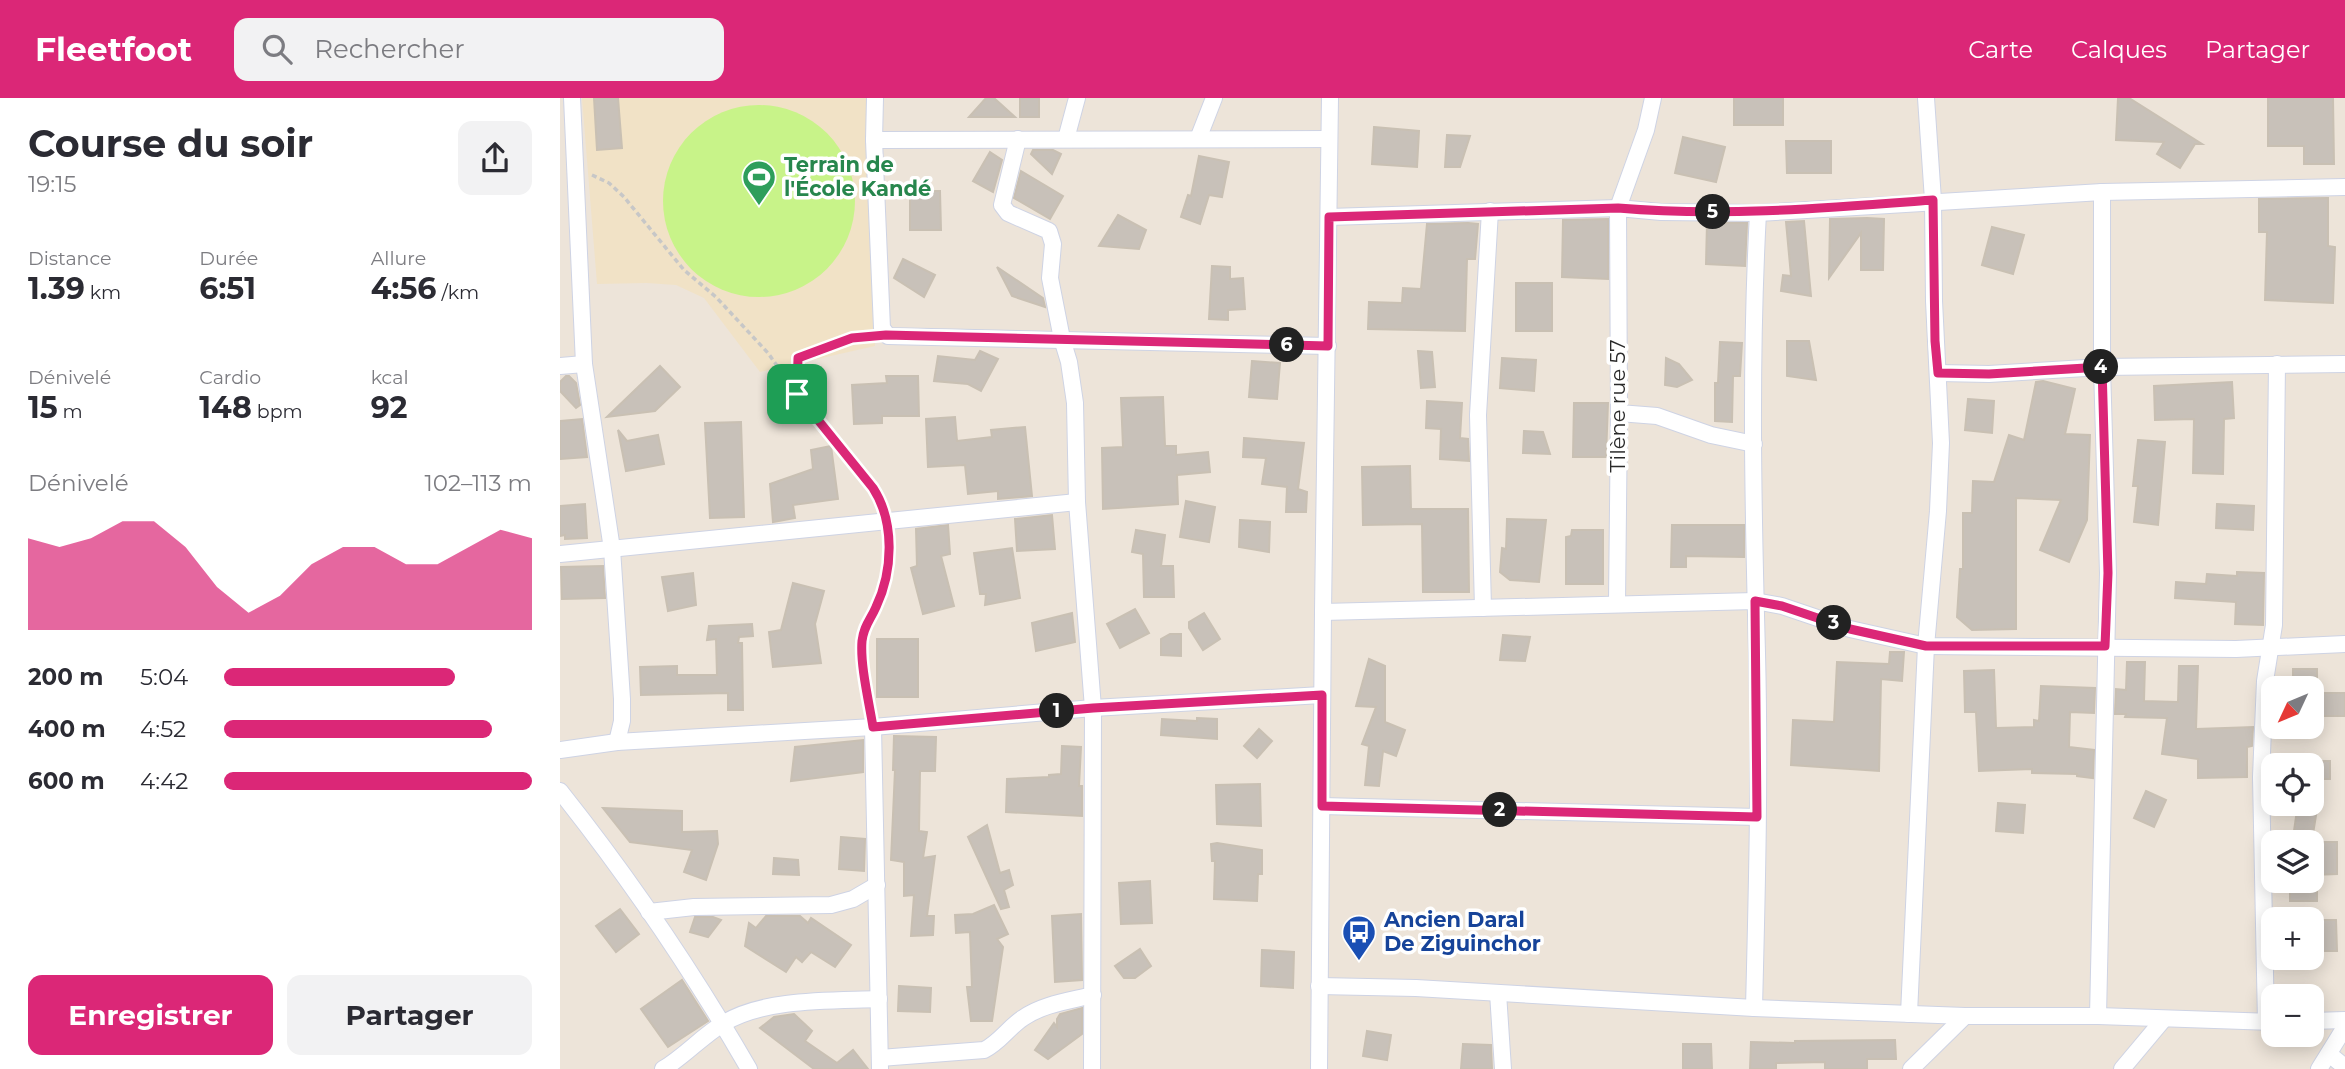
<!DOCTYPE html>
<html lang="fr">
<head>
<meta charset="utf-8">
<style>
	:root { --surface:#fff; --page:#f2f2f3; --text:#2b2b33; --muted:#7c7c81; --accent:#db2777 }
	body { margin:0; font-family:Montserrat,sans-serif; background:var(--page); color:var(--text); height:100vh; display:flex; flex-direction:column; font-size:26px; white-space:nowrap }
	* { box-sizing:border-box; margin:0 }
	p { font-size:23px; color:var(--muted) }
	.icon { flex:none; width:38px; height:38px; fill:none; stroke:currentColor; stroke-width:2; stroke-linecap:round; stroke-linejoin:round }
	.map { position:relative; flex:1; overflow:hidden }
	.drawer { display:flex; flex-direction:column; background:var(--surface); width:560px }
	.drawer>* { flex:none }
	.needle { width:46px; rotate:226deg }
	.buttons { position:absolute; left:1701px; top:578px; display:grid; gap:14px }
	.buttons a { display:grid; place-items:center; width:63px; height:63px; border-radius:14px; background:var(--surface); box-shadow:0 4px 18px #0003; font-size:35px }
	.pin { position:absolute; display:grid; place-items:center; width:60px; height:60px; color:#fff; margin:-30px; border-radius:14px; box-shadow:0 4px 10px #0006 }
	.km { position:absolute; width:35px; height:35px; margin:-18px; border-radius:50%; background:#222; color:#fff; font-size:19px; line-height:35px; text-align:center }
	.round { display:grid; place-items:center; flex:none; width:74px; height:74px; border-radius:14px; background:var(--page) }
	.overview { display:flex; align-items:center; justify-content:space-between; height:119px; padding:0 28px }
	h1 { font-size:38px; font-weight:700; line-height:52px }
	.stats { display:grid; grid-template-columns:repeat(3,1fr); gap:10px; height:119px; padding:7px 28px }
	.stats div { display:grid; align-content:center }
	.stats b { font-size:30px; font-weight:700 }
	.stats small { font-size:19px; font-weight:400 }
	.stats p { font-size:19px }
	.chart { height:196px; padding:14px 28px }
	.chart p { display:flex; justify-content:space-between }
	.chart svg { width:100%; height:126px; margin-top:7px; fill:var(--accent); opacity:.7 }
	.cta { display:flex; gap:14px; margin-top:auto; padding:14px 28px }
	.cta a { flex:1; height:80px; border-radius:14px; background:var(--accent); color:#fff; font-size:28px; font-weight:700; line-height:80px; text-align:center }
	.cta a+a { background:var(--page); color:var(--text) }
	ul { padding:0 28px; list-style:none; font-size:23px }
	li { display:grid; grid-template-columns:112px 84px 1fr; align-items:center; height:52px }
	li i { height:18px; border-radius:9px; background:var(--accent) }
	header { display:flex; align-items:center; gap:42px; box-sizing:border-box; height:98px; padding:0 35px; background:var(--accent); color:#fff }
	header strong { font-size:33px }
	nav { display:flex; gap:38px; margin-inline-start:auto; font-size:24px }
	.search { width:490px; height:63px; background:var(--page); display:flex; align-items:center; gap:18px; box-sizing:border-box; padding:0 24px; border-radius:14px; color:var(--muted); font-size:26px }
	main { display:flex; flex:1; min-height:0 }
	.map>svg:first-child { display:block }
	.education { fill:#f1e2c6 }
	.pitch { fill:#c8f389 }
	.building { fill:#c8c1b9; stroke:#c9c0b3; stroke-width:2 }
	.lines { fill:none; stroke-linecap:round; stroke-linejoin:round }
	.street-casing { stroke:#ced3e4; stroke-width:18 }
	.path { stroke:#c7c7c7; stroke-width:3.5; stroke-dasharray:5 3.5; stroke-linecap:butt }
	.street { stroke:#fff; stroke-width:16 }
	.route-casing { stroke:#fff; stroke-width:14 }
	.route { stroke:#db2777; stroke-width:9 }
	.labels { text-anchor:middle; stroke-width:7; stroke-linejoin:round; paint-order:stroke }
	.leisure-label { font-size:21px; font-weight:bold; fill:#27864d; stroke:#fff; text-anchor:start }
	.street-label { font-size:21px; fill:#292929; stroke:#fff }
	.transit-label { font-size:21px; font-weight:bold; fill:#164399; stroke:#fff; text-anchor:start }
</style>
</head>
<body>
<header>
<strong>Fleetfoot</strong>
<div class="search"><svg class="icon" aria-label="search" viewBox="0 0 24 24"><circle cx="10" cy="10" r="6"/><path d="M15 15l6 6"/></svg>Rechercher</div>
<nav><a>Carte</a><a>Calques</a><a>Partager</a></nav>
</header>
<main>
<section class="drawer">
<div class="overview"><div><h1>Course du soir</h1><p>19:15</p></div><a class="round"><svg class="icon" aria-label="share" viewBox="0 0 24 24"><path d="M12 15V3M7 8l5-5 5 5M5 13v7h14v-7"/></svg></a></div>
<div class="stats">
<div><p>Distance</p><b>1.39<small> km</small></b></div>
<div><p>Durée</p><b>6:51</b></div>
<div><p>Allure</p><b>4:56<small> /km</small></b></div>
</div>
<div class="stats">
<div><p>Dénivelé</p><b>15<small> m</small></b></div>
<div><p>Cardio</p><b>148<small> bpm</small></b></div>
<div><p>kcal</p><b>92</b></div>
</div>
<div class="chart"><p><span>Dénivelé</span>102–113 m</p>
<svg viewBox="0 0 160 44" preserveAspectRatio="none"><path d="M0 44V12L10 15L20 12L30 6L40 6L50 15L60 29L70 38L80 32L90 21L100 15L110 15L120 21L130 21L140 15L150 9L160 12V44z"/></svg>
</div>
<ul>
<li><b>200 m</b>5:04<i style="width:75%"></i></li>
<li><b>400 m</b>4:52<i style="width:87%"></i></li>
<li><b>600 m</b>4:42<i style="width:100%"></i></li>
</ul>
<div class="cta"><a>Enregistrer</a><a>Partager</a></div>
</section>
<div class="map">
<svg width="1785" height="971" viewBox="0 0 1785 971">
	<rect width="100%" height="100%" fill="#ede4d9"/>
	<polygon class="education" points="22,0 307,0 315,248 200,274 144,200 116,187 87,185 37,186"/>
	<circle class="pitch" cx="199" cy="103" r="96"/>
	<g class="building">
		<polygon points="34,0 58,0 62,50 37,52"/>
		<polygon points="426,0 434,0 455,19 409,19"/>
		<rect x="460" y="0" width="19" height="19"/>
		<rect x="1174" y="0" width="49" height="27"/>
		<polygon points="1558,0 1569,0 1642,46 1635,46 1620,70 1597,56 1604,44 1556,42"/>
		<polygon points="1708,0 1773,0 1774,66 1744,66 1744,48 1708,48"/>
		<polygon points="814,29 859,33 857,69 812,66"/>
		<polygon points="887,37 910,38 900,69 885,69"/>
		<polygon points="1123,39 1165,49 1156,84 1115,75"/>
		<polygon points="1226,43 1271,43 1271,75 1227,75"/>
		<polygon points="473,52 493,52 501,56 492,76 471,56"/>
		<polygon points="430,54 442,62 433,94 413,83"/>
		<polygon points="639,58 669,64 662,99 649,97 640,126 621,119 628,97 631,98"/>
		<polygon points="461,73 503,98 490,121 454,100"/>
		<polygon points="350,93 380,93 381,132 350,132"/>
		<polygon points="1768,100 1768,148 1775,149 1773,205 1705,202 1707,134 1699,134 1699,101"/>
		<polygon points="558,117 586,132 579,151 539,148"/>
		<polygon points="1307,120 1324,121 1323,172 1301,172 1301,135 1269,180 1270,121"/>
		<polygon points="1048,121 1048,181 1002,179 1003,122"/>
		<polygon points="1244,123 1251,198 1221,193 1223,177 1231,178 1226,124"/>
		<polygon points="908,125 918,126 915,161 907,161 905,233 808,231 809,204 842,205 843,190 861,191 867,126"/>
		<polygon points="1147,125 1187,125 1185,168 1146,166"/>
		<polygon points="1432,129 1464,137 1453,176 1422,167"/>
		<polygon points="343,161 375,177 364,199 334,180"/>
		<polygon points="652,168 670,169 670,181 683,180 685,211 668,212 668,222 649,221"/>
		<polygon points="437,169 483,200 485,209 452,198"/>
		<rect x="956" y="185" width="36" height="48"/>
		<polygon points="1227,243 1249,243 1256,282 1227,278"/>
		<polygon points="1160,244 1182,245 1180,278 1173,278 1172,324 1155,323 1155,285 1158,285"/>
		<polygon points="420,253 438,261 421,293 408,286 374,283 378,258 415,262"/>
		<polygon points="858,253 872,254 875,289 861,290"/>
		<polygon points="942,260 976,262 974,293 940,290"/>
		<polygon points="1106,260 1119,266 1132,282 1117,289 1105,287"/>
		<polygon points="692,263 720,265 717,301 689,299"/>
		<polygon points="100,268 120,289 95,313 47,319"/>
		<polygon points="6,278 9,278 16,285 20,307 16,310 0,293 0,284"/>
		<polygon points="326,278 358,278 359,318 322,318 322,325 294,326 292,287 327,285"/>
		<polygon points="1483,283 1515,291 1505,336 1530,337 1527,422 1509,464 1480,452 1501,402 1456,400 1456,531 1412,532 1397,519 1400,471 1403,471 1403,415 1412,415 1413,383 1434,384 1449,337 1464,342 1476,284"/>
		<polygon points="1672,284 1674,320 1664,321 1663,376 1633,375 1634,321 1595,322 1594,288"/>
		<polygon points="603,299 605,348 616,348 616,357 648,354 650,374 617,377 618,406 543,411 542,350 563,349 561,300"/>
		<polygon points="1408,301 1434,303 1432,335 1405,332"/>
		<polygon points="867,303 902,305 900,340 908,341 909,363 880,361 881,331 866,330"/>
		<polygon points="1014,305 1048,305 1046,359 1013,359"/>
		<polygon points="395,319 397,343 432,339 431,332 465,329 472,398 438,401 438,393 408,396 405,367 368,369 366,321"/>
		<polygon points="22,321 27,359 0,361 0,323"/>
		<polygon points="181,324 184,419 150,420 145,325"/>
		<polygon points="58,332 67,343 98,337 104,366 66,373"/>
		<polygon points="964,333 983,334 990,356 963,355"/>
		<polygon points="684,340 744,345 738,391 747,394 746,414 726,414 727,389 702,386 706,360 683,359"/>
		<polygon points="1578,342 1605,344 1598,427 1574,424 1578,388 1573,388"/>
		<polygon points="271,348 278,401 233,407 235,420 213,424 210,386 253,371 251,352"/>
		<polygon points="850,368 851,411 908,411 909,494 863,494 862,426 803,427 802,369"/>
		<polygon points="626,403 655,409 649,444 620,439"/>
		<polygon points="25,406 27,440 5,441 5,437 0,438 0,408"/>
		<polygon points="1657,406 1694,408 1693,432 1656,430"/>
		<polygon points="492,417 495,451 457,453 455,421"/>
		<polygon points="947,421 986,422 979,484 950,482 940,474 942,450 946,451"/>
		<polygon points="680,422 710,424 709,454 679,449"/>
		<polygon points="388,427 390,456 381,458 394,508 363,516 351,470 357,468 356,431"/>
		<polygon points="1112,427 1184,427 1184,459 1126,458 1126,469 1111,469"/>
		<polygon points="576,432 605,437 601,468 613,468 614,499 584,499 583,456 572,454"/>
		<polygon points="1012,432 1043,432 1043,486 1006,486 1006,439 1011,438"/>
		<polygon points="452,450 460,500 425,507 426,496 420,496 414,455"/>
		<polygon points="43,468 45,500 2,501 1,469"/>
		<polygon points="1677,474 1704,475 1703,527 1675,526 1676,504 1615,500 1616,484 1646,486 1647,476 1677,478"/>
		<polygon points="133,475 136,507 108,513 102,479"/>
		<polygon points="233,485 264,493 255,526 261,565 213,569 209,534 221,532"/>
		<polygon points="575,511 589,535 560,550 547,526"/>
		<polygon points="512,515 515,544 476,553 472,525"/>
		<polygon points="644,515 660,541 643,552 629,530 629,524"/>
		<polygon points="192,526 193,538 179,539 178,545 182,545 183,612 168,612 168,595 81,597 80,569 117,568 117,577 157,577 156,541 147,542 149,528"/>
		<polygon points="610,536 621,536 621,558 601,557 601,541"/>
		<polygon points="943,537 970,539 965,563 940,562"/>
		<rect x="317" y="541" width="41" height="58"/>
		<polygon points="1330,554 1344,554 1342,583 1321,581 1319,673 1231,667 1233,622 1274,624 1277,564 1329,566"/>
		<polygon points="809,561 825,568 825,624 845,632 836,658 823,653 819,688 805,687 809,648 802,646 816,609 796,608"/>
		<polygon points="1567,564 1585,564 1584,603 1618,604 1619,568 1638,568 1636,631 1693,629 1692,648 1687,649 1687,679 1638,680 1638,661 1602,656 1607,620 1565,619 1566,616 1555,616 1556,591 1566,592"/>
		<rect x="1733" y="571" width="24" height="19"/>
		<polygon points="1434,572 1436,630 1474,629 1474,622 1479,623 1481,588 1535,590 1534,615 1510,614 1509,649 1534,652 1533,680 1517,678 1517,676 1472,675 1472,671 1419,673 1416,614 1405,614 1404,573"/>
		<rect x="1752" y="595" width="33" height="23"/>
		<polygon points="637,620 657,621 657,641 601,637 602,621 637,623"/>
		<polygon points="699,631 712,643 697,660 684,648"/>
		<polygon points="334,638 376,639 375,673 360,673 359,733 367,734 363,760 375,758 367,818 374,818 373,837 351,838 354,797 344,798 344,764 331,762 335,672 333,672"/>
		<polygon points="303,642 303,674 231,683 235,649"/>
		<polygon points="502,648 521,649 519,688 522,688 522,718 446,714 447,681 489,679 489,677 501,676"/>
		<rect x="1752" y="663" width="18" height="18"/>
		<polygon points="700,686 701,728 657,726 656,687"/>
		<polygon points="1586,693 1606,702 1594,729 1574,720"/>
		<polygon points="1438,705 1465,707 1463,735 1436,733"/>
		<polygon points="1738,705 1758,705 1753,736 1734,733"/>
		<polygon points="43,710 122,713 122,734 157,733 158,746 146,782 124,774 132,752 70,744"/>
		<polygon points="427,727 440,775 449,772 453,787 444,792 449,809 441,811 408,739"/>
		<polygon points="281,739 305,741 304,773 279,771"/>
		<polygon points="1752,744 1777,744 1777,776 1752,777"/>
		<polygon points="657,745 702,752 702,776 698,776 697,803 654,801 655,763 652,763 651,746"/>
		<polygon points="214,760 238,762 239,777 213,776"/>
		<rect x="1730" y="782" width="27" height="21"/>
		<polygon points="590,783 592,825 561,826 559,785"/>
		<polygon points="434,807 448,836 437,841 443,849 432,923 411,923 407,889 412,889 410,834 396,835 395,817 413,816"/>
		<polygon points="60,811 79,836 56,854 36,828"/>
		<polygon points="521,816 522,882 495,884 492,818"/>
		<polygon points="206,818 240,818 248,825 251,820 291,847 275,869 251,854 242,864 236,859 226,874 185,848 189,825 196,830"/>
		<polygon points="135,819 153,819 161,822 148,839 130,834"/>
		<polygon points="1752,822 1776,822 1777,853 1752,853"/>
		<polygon points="580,851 591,868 575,880 564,880 555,868"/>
		<polygon points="702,852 734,854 733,890 701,888"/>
		<polygon points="122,882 148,923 108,949 81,911"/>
		<polygon points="339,888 371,890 370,914 338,913"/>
		<polygon points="522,910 522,936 488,961 475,952 494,925 497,929 497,921 500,916"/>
		<polygon points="234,916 252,933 245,943 277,965 293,952 308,971 254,971 200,930 214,919"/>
		<polygon points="807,933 831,937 827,962 803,958"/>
		<polygon points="1335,942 1336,961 1307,961 1307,971 1265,971 1265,964 1216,965 1216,971 1190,971 1191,944 1235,945 1235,943"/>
		<polygon points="903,946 931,947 932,971 901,971"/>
		<polygon points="1123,946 1151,946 1152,971 1123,971"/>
	</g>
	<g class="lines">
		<g class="street-casing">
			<g id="street">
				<polyline points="12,0 24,266 52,451 62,601 62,623 57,644"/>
				<polyline points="315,0 314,42 322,230 328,238 768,248"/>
				<polyline points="458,41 442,107 448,115 489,133 493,146 490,180 502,241 509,264 515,305 517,404 533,610 532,971"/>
				<polyline points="506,41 517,0"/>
				<polyline points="638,41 654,0"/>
				<polyline points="314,42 769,41"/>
				<polyline points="769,119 1058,110 1101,114 1198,115 1542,94 1785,89"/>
				<polyline points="0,268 24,266"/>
				<polyline points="1379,275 1429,276 1542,269 1785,266"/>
				<polyline points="1059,315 1097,318 1151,337 1194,346"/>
				<polyline points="0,456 517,404"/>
				<polyline points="1057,506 1059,315 1058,110 1086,32 1093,0"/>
				<polyline points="923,510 918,317 930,113"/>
				<polyline points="763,514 1195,503 1222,508 1290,531 1366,548 1676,551 1785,546"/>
				<polyline points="313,629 320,971"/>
				<polyline points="0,652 57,644 313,629 533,610 762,597"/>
				<path d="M0,693C70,781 133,874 189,971"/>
				<polyline points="762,708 1197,719"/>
				<polyline points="89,814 134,809 271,807 293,801 317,787"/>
				<polyline points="759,888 856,890 1194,910 1405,918 1538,918 1713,924"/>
				<polyline points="938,895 943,971"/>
				<path d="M1194,910C1197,792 1200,673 1197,555C1193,408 1190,262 1198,115"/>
				<polyline points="1349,916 1366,548 1378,413 1381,345 1374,203 1373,102 1366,0"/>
				<polyline points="1538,918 1548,475 1542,269 1542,94"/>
				<polyline points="1752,923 1785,922"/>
				<polyline points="1706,924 1701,679 1705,583 1714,527 1717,266"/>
				<polyline points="1769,956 1785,969"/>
				<path d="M320,960L424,952C439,945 449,929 463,920C483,906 509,903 533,897"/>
				<path d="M103,971C125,958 142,938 164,925C206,900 271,903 319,901"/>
				<polyline points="759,971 763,514 770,0"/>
				<polyline points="1351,971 1405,918"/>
				<polyline points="1562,971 1603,922"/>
				<polyline points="1759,971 1785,929"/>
			</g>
		</g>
		<g class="path">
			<polyline points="32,77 49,85 64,99 124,172 156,199 208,255 237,296 299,370 321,401 323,408"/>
			<path d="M237,294L238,260C261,250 282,240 308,238"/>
			<path d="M311,615C307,591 297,550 305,527C307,521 313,515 316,509C327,486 330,464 328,440"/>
		</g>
		<use href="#street" class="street"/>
	</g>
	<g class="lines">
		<g class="route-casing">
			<path id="route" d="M1373,102L1375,243L1378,275L1429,276L1542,269L1548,475L1545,548H1366L1290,531L1222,508L1195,503L1197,719L762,708V597L533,610L313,629C309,604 300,567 302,543C304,527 310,523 316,509C333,473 335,424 313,390L237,296L238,260L292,240L326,237L768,248L769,119L1058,110C1163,119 1267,110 1373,102Z"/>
		</g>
		<use href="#route" class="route"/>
	</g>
	<defs>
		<g id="stadium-pin" transform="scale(1.75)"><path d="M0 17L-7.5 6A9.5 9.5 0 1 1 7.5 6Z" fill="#2e9e5b" stroke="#fff"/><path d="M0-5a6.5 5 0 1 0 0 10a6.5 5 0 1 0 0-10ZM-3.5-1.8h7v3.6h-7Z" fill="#fff"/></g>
		<g id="bus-pin" transform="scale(1.75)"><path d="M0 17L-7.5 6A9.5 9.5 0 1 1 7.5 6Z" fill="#1a4fb4" stroke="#fff"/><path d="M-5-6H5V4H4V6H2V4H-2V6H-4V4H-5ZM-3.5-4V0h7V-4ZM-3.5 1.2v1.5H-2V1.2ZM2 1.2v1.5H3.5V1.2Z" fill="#fff"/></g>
	</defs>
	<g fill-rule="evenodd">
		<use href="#stadium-pin" x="199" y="79"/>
		<use href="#bus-pin" x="799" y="834"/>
	</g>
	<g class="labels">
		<g class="leisure-label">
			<text x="224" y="74">Terrain de<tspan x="224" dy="24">l'École Kandé</tspan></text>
		</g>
		<g class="street-label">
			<text transform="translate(1058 308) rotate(-90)" y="7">Tilène rue 57</text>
		</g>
		<g class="transit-label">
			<text x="824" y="829">Ancien Daral<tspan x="824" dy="24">De Ziguinchor</tspan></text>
		</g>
	</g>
</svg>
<div class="buttons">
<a><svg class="needle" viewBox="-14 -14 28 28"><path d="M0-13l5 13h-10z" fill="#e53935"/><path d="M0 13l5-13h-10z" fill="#7c7c81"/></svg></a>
<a><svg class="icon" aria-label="locate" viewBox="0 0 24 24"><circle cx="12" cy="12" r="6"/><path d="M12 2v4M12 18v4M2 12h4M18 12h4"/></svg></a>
<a><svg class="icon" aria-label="layers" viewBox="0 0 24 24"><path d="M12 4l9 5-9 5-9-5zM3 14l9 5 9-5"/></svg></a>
<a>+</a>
<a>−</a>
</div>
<div class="pin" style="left:237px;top:296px;background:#1e9e55"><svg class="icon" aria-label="arrive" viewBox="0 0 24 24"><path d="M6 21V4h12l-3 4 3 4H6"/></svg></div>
<b class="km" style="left:497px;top:613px">1</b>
<b class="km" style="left:940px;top:712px">2</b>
<b class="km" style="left:1274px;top:525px">3</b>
<b class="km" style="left:1541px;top:269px">4</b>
<b class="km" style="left:1153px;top:114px">5</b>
<b class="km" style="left:727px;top:247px">6</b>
</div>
</main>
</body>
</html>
